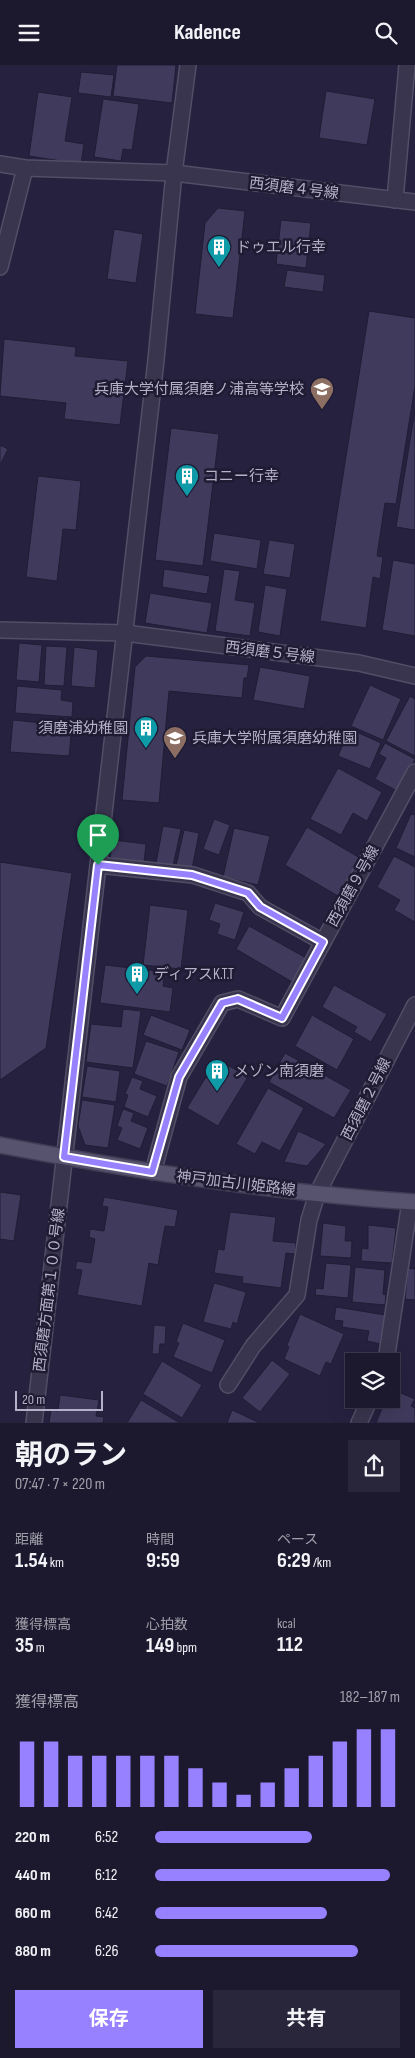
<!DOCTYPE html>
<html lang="ja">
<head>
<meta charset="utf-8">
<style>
	:root { --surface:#1c192f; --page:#29263b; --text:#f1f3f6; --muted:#a0a0aa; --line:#3a384b; --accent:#9881ff }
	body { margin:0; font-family:"Sofia Sans Condensed","Noto Sans JP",sans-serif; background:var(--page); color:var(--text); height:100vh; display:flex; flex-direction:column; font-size:19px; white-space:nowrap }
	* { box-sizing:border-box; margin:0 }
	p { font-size:16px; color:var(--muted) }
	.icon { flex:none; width:28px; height:28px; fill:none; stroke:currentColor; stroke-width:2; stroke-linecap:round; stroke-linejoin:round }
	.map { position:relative; height:1358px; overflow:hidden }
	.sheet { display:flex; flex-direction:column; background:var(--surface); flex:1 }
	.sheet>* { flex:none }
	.controls { position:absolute; left:345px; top:1288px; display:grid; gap:10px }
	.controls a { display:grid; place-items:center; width:55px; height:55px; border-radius:0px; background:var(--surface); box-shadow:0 5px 20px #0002,0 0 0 1px var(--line); font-size:25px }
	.scale { position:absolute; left:15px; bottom:12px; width:88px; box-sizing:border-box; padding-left:5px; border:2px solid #b6b1ca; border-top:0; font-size:14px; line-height:18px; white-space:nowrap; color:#b6b1ca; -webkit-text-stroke:4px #1e1b33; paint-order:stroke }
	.pin { position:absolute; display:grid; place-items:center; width:42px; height:42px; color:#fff; margin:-51px -21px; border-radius:50% 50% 50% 0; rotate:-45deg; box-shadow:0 0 5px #0007 }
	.pin .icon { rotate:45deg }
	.round { display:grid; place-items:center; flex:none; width:52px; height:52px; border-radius:0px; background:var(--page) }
	.overview { display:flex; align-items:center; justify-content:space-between; height:85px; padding:0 15px }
	h1 { font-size:28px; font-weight:700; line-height:38px }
	.metrics { display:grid; grid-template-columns:repeat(3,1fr); gap:8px; height:85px; padding:5px 15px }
	.metrics div { display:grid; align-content:center }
	.metrics b { font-size:21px; font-weight:700 }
	.metrics small { font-size:14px; font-weight:400 }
	.metrics p { font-size:14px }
	.chart { height:140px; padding:10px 15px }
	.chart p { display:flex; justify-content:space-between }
	.chart svg { width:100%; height:90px; margin-top:5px; stroke:var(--accent); stroke-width:6 }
	.action { display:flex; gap:10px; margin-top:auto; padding:10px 15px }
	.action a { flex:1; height:58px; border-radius:0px; background:var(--accent); color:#fff; font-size:20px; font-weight:700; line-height:58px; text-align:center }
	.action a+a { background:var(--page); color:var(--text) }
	ul { padding:0 15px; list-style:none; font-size:16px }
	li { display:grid; grid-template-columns:80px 60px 1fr; align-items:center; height:38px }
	li i { height:12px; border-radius:6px; background:var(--accent) }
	header { display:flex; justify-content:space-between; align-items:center; height:65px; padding:0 15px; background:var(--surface); font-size:22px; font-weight:700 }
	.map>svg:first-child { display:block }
	.building { fill:#403b5d; stroke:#201d35 }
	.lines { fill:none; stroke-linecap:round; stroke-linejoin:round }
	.street-casing { stroke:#514e66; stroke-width:18 }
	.primary-casing { stroke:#403c54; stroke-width:18 }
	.street { stroke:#39354f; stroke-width:15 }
	.primary { stroke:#57536f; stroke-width:15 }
	.route-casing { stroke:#fff; stroke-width:10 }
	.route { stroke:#9881ff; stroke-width:6 }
	.labels { text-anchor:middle; stroke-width:5; stroke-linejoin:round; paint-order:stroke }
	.street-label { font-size:15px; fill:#b6b1ca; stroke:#1e1b33 }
	.poi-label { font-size:15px; fill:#b6b1ca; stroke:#1e1b33; text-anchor:start }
</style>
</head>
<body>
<header><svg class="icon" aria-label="menu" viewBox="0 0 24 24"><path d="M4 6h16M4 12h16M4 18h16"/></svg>Kadence<svg class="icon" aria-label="search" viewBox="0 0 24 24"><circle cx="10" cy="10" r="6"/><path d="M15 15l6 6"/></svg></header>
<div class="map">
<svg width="415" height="1358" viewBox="0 0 415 1358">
	<rect width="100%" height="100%" fill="#25213f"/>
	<g class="building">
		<polygon points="117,0 176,0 172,38 113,31"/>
		<polygon points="81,7 114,10 111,32 78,28"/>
		<polygon points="326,26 375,34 367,80 319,73"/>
		<polygon points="38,27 72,32 65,76 84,79 81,99 29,91"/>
		<polygon points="103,34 139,39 132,85 123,84 121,96 94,92"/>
		<polygon points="218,143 245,146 233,253 195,249 205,158"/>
		<polygon points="281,155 311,158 306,203 276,199"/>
		<polygon points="114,164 143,169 136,218 107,214"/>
		<polygon points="287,205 325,210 323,227 284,222"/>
		<polygon points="369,246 415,253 415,321 396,439 385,438 377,491 383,492 380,514 373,512 366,563 320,556"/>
		<polygon points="4,274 76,282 75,291 128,296 120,360 64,354 66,338 0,331"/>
		<polygon points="415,345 415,465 396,462"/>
		<polygon points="171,363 219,369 203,501 155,495"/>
		<polygon points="0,380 8,384 0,400"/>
		<polygon points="38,411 81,416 76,465 63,464 57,516 26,512"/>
		<polygon points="214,468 261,475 257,504 210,496"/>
		<polygon points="269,475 295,479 290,513 263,509"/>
		<polygon points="393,495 415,499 415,571 382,565"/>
		<polygon points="164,504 210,511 207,529 162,522"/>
		<polygon points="224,504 240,506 235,535 255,538 250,571 215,566"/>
		<polygon points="265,520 287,524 280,571 258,567"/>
		<polygon points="150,528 212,538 207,568 145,558"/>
		<polygon points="19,578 42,580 39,617 16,615"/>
		<polygon points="46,581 67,582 64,621 44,620"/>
		<polygon points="74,582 98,585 95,623 71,621"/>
		<polygon points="146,591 249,600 247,613 244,613 242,633 169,626 159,738 122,735 135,602"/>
		<polygon points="260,602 310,611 304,644 253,635"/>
		<polygon points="370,620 401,634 383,675 351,661"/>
		<polygon points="17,621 62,625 61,635 73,637 72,652 15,648"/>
		<polygon points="410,631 415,634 415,691 386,676"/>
		<polygon points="13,655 72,661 69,691 10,687"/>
		<polygon points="350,664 381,678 370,704 338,691"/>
		<polygon points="385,678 415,694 399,727 375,714 386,693 379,689"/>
		<polygon points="338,703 382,727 367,756 353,748 341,770 310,754"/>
		<polygon points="411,749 415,750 415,792 396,783"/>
		<polygon points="214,754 230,760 219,790 203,784"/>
		<polygon points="163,761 181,764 173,801 156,798"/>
		<polygon points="307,762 360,793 338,831 285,800"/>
		<polygon points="234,763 270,771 258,820 223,812"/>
		<polygon points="184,765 199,768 192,804 176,801"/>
		<polygon points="113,775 146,779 144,797 110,793"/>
		<polygon points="394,791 415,802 415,857 394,845 400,835 377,822"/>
		<polygon points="0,797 72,808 46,983 0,1015"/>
		<polygon points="215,838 244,847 235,875 217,869 220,859 209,855"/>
		<polygon points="150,840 188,845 181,904 143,900"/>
		<polygon points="249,861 308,894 294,918 236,884"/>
		<polygon points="105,900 165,907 163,921 173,923 170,947 100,938"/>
		<polygon points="334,920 387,949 371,977 354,967 357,962 322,942"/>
		<polygon points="123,944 141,946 133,1003 86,997 91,959 121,962"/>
		<polygon points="151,950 190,965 182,985 143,970"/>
		<polygon points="312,950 354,974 337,1005 295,981"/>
		<polygon points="146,976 179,987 167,1021 134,1009"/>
		<polygon points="285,988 351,1025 334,1053 269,1017"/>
		<polygon points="217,994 248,1012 218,1061 187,1043"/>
		<polygon points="87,1001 120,1006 116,1037 82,1032"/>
		<polygon points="132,1012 143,1016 140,1024 157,1031 148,1052 124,1042 128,1030 125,1029"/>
		<polygon points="268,1023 304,1043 280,1086 262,1077 255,1089 236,1079"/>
		<polygon points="82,1035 115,1040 108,1083 85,1080 78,1061"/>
		<polygon points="123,1044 134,1048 131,1056 148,1063 140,1084 117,1075 122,1063 117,1061"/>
		<polygon points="298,1066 326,1079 307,1101 284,1097"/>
		<polygon points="0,1127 21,1130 14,1176 0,1174"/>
		<polygon points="104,1132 178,1145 175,1162 165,1161 158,1200 149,1198 142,1241 77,1230 82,1205 75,1204 77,1196 91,1198 95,1174 89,1172 90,1164 104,1166 108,1142 102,1141"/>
		<polygon points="230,1147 276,1152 273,1176 296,1178 295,1189 286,1188 281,1223 242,1218 243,1212 214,1208 218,1184 224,1185"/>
		<polygon points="323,1158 346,1161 345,1176 352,1176 351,1193 320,1191"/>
		<polygon points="368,1160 396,1163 392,1198 361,1196 362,1183 368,1184"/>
		<polygon points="326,1198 351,1200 348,1233 315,1230 316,1223 323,1224"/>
		<polygon points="355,1202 385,1205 383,1229 386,1230 385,1240 352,1237"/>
		<polygon points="415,1202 415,1235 405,1234 408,1203 415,1204"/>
		<polygon points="214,1218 246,1227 237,1259 233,1257 231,1264 203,1257"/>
		<polygon points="336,1242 385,1250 380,1279 367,1276 369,1266 342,1262 343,1256 334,1255"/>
		<polygon points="300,1249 344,1269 331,1299 326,1297 320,1311 284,1294 289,1282 287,1280"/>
		<polygon points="183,1258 225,1275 212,1308 173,1292 179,1278 176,1277"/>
		<polygon points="154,1260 166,1261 165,1279 160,1279 159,1289 152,1289"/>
		<polygon points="272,1295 290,1309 260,1347 242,1333"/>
		<polygon points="162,1296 202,1320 182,1353 143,1329"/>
		<polygon points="391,1324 415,1334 411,1341 415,1343 415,1358 376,1358 386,1334 391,1334"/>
		<polygon points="60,1330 99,1335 96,1351 104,1352 103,1358 49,1358 51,1345 58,1346"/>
		<polygon points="141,1335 180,1358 127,1358"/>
		<polygon points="232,1345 260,1358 227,1358"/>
	</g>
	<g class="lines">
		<g class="street-casing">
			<g id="street">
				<polyline points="0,99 25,103 174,108 415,137"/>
				<polyline points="395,135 407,0"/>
				<polyline points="0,202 25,103"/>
				<polyline points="0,565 125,568 359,598 415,611"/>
				<polyline points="98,800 193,810 248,828 260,842 323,877"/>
				<polyline points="153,1107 179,1012 222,938 238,934 282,953 415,707"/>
				<polyline points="386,1296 410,1137"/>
				<polyline points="228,1320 253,1281 297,1230 309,1155 317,1129 415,940"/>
				<polyline points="34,1358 156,295 174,108 188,0"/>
				<polyline points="359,1358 370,1334"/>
			</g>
		</g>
		<g class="primary-casing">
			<path id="primary" d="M0,1080C137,1106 276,1128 415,1137"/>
		</g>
		<use href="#street" class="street"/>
		<use href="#primary" class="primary"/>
	</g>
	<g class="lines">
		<g class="route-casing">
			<polygon id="route" points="98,800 192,810 248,828 260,842 323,877 282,953 238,934 222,938 179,1012 152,1107 64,1092"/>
		</g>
		<use href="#route" class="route"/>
	</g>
	<defs>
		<g id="building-pin" transform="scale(1.25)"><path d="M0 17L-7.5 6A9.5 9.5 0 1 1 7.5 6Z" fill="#0f9aa8" stroke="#1e1b33"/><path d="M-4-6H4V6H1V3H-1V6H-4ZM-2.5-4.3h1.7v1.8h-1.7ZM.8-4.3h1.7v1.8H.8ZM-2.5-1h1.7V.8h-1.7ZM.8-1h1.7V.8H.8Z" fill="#fff"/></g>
		<g id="school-pin" transform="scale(1.25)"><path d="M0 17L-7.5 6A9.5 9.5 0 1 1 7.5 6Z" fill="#8d6e63" stroke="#1e1b33"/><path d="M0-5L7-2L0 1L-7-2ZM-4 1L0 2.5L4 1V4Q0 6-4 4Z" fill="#fff"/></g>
	</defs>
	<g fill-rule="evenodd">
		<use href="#building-pin" x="219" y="182"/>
		<use href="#school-pin" x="322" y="324"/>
		<use href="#building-pin" x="187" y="411"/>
		<use href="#building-pin" x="146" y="663"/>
		<use href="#school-pin" x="175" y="673"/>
		<use href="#building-pin" x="137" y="909"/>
		<use href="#building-pin" x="217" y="1006"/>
	</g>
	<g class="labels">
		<g class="street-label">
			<text transform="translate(294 123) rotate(7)" y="5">西須磨４号線</text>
			<text transform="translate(270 587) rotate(7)" y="5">西須磨５号線</text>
			<text transform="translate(353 821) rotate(-61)" y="5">西須磨９号線</text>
			<text transform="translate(366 1034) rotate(-63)" y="5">西須磨２号線</text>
			<text transform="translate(236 1118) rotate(7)" y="5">神戸加古川姫路線</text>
			<text transform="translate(49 1225) rotate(-83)" y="5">西須磨方面第１００号線</text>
		</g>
		<g class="poi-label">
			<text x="236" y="187">ドゥエル行幸</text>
			<text x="304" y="329" text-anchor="end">兵庫大学付属須磨ノ浦高等学校</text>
			<text x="204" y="416">コニー行幸</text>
			<text x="128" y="668" text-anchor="end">須磨浦幼稚園</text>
			<text x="192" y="678">兵庫大学附属須磨幼稚園</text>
			<text x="154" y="914">ディアスK.T.T</text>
			<text x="234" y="1011">メゾン南須磨</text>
		</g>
	</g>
</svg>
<div class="controls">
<a><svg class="icon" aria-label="layers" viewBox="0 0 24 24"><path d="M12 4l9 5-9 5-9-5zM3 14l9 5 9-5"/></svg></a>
</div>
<div class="scale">20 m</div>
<div class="pin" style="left:98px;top:800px;background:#1e9e55"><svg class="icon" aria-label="arrive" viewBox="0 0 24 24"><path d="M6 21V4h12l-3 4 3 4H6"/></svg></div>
</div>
<section class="sheet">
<div class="overview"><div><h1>朝のラン</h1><p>07:47 · 7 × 220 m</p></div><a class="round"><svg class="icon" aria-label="share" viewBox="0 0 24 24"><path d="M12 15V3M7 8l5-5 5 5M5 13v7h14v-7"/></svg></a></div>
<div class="metrics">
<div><p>距離</p><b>1.54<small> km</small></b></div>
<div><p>時間</p><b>9:59</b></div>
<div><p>ペース</p><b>6:29<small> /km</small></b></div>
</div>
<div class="metrics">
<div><p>獲得標高</p><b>35<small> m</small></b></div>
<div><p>心拍数</p><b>149<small> bpm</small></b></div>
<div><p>kcal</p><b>112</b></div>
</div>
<div class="chart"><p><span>獲得標高</span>182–187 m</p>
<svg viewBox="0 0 160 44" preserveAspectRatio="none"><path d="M5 44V12M15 44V12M25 44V19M35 44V19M45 44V19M55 44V19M65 44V19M75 44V25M85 44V32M95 44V38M105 44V32M115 44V25M125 44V19M135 44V12M145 44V6M155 44V6"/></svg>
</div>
<ul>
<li><b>220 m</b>6:52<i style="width:64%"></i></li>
<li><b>440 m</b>6:12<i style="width:96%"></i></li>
<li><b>660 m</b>6:42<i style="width:70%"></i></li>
<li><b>880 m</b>6:26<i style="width:83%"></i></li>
</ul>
<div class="action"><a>保存</a><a>共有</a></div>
</section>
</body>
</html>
